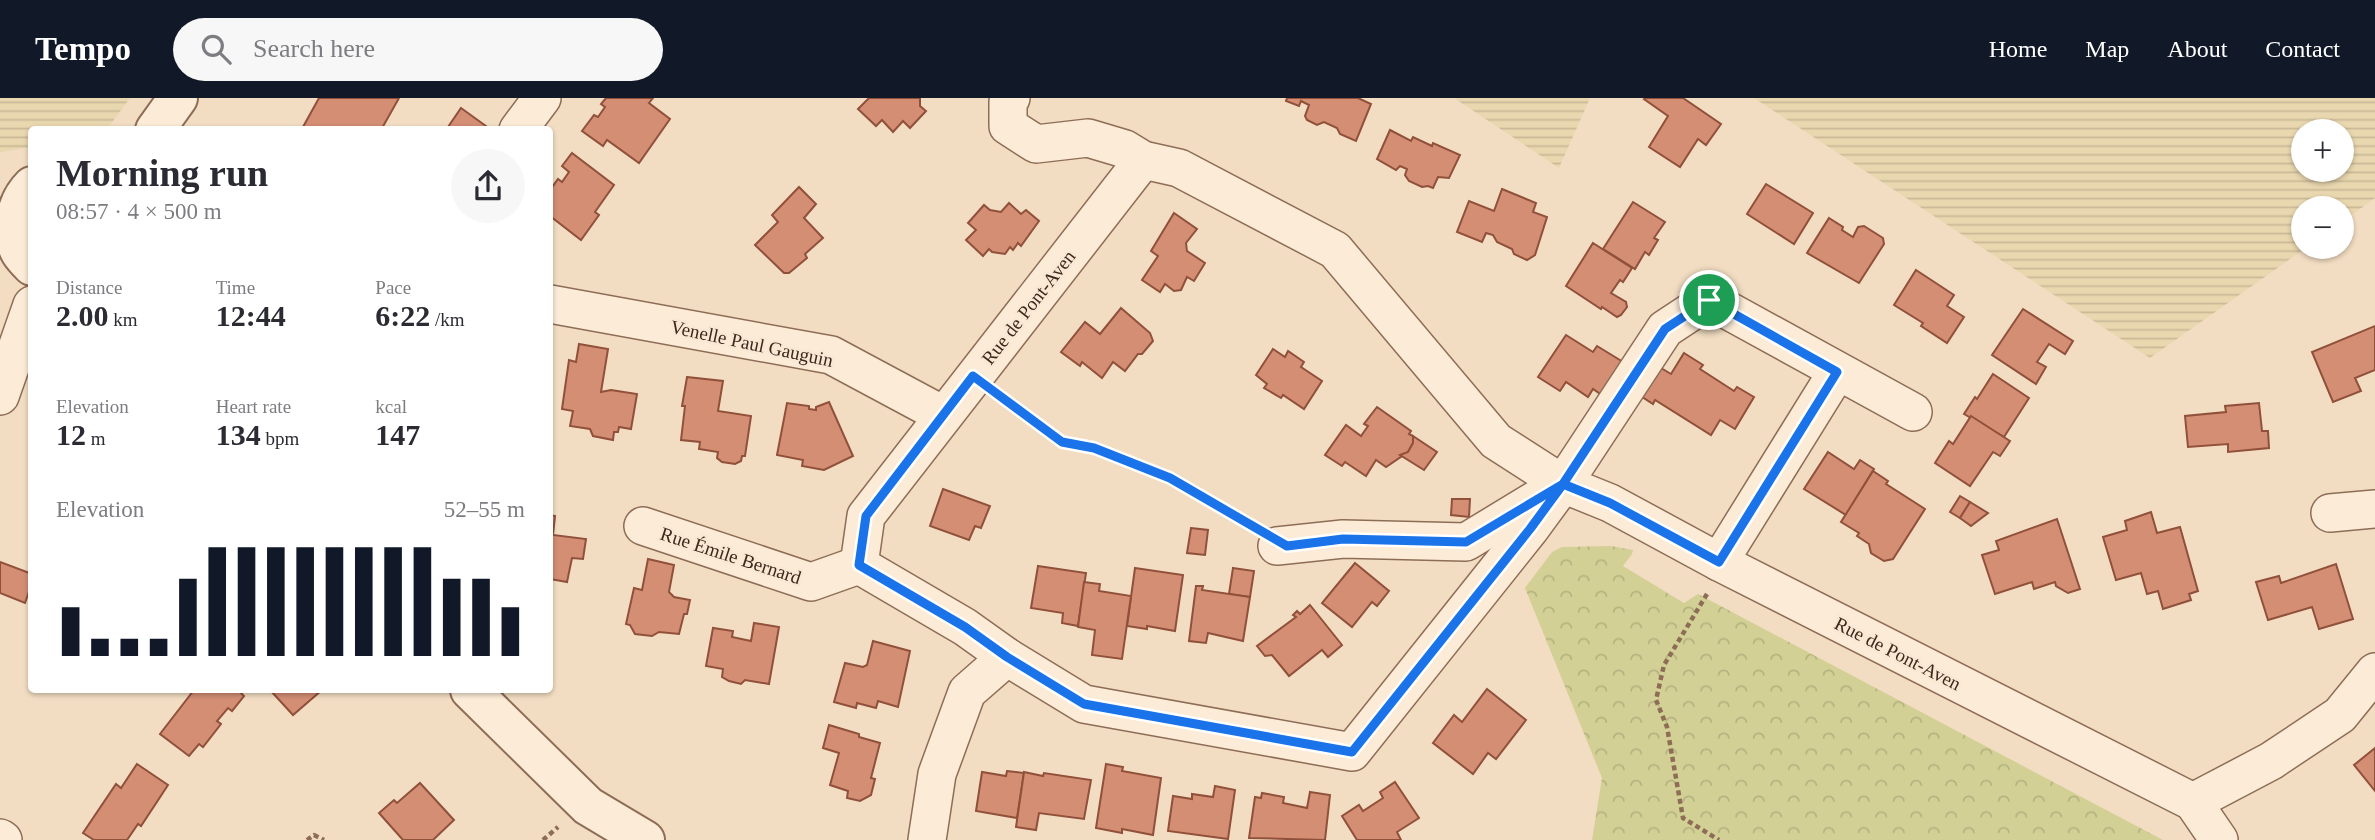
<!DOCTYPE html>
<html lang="en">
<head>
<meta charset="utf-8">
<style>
	:root { --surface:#fff; --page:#f7f7f7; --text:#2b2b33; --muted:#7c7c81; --accent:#111827 }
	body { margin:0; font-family:Georgia,serif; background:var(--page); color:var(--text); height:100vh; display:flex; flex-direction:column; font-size:26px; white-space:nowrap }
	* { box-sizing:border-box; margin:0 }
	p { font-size:23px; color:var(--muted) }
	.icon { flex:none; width:38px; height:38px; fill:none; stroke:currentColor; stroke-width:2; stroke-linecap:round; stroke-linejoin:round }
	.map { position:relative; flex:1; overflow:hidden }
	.details { position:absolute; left:28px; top:28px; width:525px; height:567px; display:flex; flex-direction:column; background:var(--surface); border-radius:7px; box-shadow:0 2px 5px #0004 }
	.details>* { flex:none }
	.controls { position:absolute; left:2291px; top:21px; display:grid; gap:14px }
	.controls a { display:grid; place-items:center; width:63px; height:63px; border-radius:50%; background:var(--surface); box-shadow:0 2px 5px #0004; font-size:35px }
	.pin { position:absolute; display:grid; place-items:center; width:60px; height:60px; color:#fff; margin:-30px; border:4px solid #fff; border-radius:50%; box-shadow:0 2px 7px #0007 }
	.round { display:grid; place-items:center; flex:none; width:74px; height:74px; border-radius:37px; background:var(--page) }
	.head { display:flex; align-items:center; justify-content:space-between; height:119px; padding:0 28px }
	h1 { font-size:38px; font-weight:800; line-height:52px }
	.figures { display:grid; grid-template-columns:repeat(3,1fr); gap:10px; height:119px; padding:7px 28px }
	.figures div { display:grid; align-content:center }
	.figures b { font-size:30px; font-weight:800 }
	.figures small { font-size:19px; font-weight:400 }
	.figures p { font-size:19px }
	.chart { height:196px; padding:14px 28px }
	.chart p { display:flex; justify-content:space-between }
	.chart svg { width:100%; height:126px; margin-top:7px; stroke:var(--accent); stroke-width:6 }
	header { display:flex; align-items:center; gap:42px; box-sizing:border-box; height:98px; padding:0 35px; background:var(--accent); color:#fff }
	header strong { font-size:33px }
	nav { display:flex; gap:38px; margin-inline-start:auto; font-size:24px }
	.search { width:490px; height:63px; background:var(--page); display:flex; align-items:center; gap:18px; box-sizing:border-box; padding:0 24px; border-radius:38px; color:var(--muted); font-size:26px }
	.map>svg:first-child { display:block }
	.farmland { fill:url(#farmland-rules); fill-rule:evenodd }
	.forest { fill:url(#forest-crowns) }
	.building { fill:#d48e74; stroke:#90503a; stroke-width:2 }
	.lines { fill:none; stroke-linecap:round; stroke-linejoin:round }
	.minor-casing { stroke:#8e6d57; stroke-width:40 }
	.tertiary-casing { stroke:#8e6d57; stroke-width:42 }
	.path { stroke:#8e6d57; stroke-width:4.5; stroke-dasharray:5 3.5; stroke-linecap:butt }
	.minor { stroke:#fcebd7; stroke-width:37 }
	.tertiary { stroke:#fcebd7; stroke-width:38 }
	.route-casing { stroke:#fff; stroke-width:14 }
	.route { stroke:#1a73e8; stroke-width:9 }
	.labels { text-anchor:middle; stroke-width:5; stroke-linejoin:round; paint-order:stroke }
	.street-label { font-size:19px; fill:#3d281d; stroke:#f9e8d3 }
</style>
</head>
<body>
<header>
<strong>Tempo</strong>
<div class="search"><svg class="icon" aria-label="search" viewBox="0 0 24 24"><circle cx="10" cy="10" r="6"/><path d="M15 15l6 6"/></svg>Search here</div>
<nav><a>Home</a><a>Map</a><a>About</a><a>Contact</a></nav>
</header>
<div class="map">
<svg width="2375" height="742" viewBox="0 0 2375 742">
	<defs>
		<pattern id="farmland-rules" width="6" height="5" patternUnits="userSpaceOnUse" patternTransform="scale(1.75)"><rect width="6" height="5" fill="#e9d7af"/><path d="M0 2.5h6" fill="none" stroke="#c9b996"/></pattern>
		<pattern id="forest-crowns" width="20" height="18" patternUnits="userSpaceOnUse" patternTransform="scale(1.75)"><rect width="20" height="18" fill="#d2d095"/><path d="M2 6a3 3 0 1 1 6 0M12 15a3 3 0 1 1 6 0" fill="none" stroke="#b5b380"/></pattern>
	</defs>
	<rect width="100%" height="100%" fill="#f2ddc2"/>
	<g class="farmland">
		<polygon points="0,0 130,0 107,31 32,32 31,49 2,54 0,54"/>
		<polygon points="1454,0 1590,0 1559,70"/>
		<path d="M1754,0H2375V100L2342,124V110H2303V149H2307L2150,260ZM2342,33V72H2303V33Z"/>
	</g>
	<polygon class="forest" points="1611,448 1633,452 1632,456 1623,468 1684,505 1698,496 2163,742 1592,742 1602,680 1525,490 1552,454 1562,449"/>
	<g class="building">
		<polygon points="319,0 399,0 381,32 308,32 303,29"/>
		<polygon points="606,0 653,0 649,5 670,21 639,65 607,42 603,48 582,33 594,17 598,19 605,9 601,6"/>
		<polygon points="869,0 920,0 920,8 926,13 910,30 903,23 893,34 882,22 876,28 858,11"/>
		<polygon points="1287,0 1358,0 1371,6 1356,43 1340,36 1337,30 1324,24 1317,27 1307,22 1305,18 1309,7 1301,3 1299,8 1286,3"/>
		<polygon points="1645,0 1683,0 1721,26 1706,47 1698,41 1680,69 1649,49 1668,18 1644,1"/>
		<polygon points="461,10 490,31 490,32 446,32"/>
		<polygon points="1390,32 1411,43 1413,39 1432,48 1433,45 1460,57 1449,80 1438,79 1433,90 1428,88 1422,89 1409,83 1405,77 1407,71 1400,68 1396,72 1377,61"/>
		<polygon points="572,55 614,87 595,114 599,117 581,142 550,118 550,92 558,81 562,84 569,74 562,68"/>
		<polygon points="1766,86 1813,115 1794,146 1747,116"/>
		<polygon points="799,89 816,106 804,120 823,140 805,156 807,160 789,175 784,175 755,147 778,124 772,117"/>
		<polygon points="1502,91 1536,105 1533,114 1547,119 1535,157 1527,162 1514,156 1512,151 1497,144 1493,137 1486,135 1482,144 1457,134 1469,103 1494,113"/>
		<polygon points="1633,104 1665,124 1654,140 1658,142 1649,157 1645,154 1635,171 1603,151"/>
		<polygon points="1009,105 1021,116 1026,112 1039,123 1021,148 1018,145 1013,152 1010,149 1005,156 992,154 989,151 983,158 966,142 976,132 968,125 984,107 990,112 1001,114"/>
		<polygon points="1174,115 1197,131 1186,145 1187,153 1205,165 1194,183 1187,179 1181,192 1174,193 1165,186 1160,194 1142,182 1158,158 1151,153"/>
		<polygon points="1829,120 1843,129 1842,132 1853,139 1858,129 1864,128 1883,140 1884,146 1859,185 1807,155"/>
		<polygon points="1593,145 1632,170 1623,184 1620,182 1611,195 1626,204 1627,209 1621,217 1617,219 1602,209 1601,211 1566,188"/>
		<polygon points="1916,172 1954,197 1947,208 1964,219 1947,245 1921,228 1923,225 1894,207"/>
		<polygon points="1121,210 1150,235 1153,243 1142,256 1138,256 1125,273 1113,264 1102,280 1082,264 1080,268 1061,254 1085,224 1100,236"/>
		<polygon points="2023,211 2073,243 2065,256 2049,246 2037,264 2046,269 2036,286 1992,257"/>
		<polygon points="2375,228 2375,272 2355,280 2361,293 2333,304 2312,254"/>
		<polygon points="1566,237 1593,254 1597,248 1628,267 1606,300 1593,291 1588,299 1566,284 1560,293 1538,279"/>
		<polygon points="579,246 608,251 601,294 611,292 637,296 631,331 619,329 618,334 614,334 613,342 593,338 590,331 570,328 573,313 562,311 569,262 576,264"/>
		<polygon points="1273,251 1285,259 1288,253 1304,264 1301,269 1322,283 1304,311 1283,297 1281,300 1264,290 1267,286 1256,277"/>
		<polygon points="1684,255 1703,267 1700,271 1734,293 1737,289 1754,299 1735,331 1720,322 1711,337 1655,302 1653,306 1633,293 1651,264 1671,276"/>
		<polygon points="1993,276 2029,300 2004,339 1964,316 1975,299 1977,301"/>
		<polygon points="687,279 723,283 718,313 751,318 745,358 742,358 741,363 735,366 722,364 717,360 718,354 699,351 700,344 681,342 685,308 682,308"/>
		<polygon points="829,304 853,358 824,372 802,368 803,362 777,357 787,305 809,308 809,311 816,312 816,309"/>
		<polygon points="2259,305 2262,333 2268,333 2269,350 2228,354 2228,346 2188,349 2185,318 2226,314 2225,308"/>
		<polygon points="1377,309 1411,333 1409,336 1413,338 1413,345 1408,354 1386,369 1376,362 1366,378 1345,364 1342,368 1325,357 1346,327 1361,338 1368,328 1364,326"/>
		<polygon points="1971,318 2010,343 2000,358 1993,354 1970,388 1935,365 1949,343 1953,346"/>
		<polygon points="1413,338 1437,354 1424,372 1400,357 1408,354 1413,345"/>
		<polygon points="1828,354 1854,371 1860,362 1874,371 1846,417 1804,391"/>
		<polygon points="1873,373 1888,383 1886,386 1925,411 1893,461 1884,463 1871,455 1869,446 1857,438 1859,435 1841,424"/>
		<polygon points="943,391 990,408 981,430 975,428 969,442 930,428"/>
		<polygon points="1960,398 1970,404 1960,420 1950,414"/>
		<polygon points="1452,401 1470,401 1469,419 1451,417"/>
		<polygon points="1970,404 1988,415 1971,428 1960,420"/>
		<polygon points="2151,414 2157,435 2180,429 2198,493 2189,496 2191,502 2163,511 2158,493 2147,496 2141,475 2116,482 2103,439 2127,432 2125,423"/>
		<polygon points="550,417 555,418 553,437 586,441 583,461 572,460 567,484 550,481"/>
		<polygon points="2057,421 2080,491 2068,495 2056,488 2055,484 2034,491 2032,484 1995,496 1982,457 1999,452 1996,443"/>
		<polygon points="1191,430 1208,432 1205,457 1187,455"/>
		<polygon points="648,461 674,467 669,494 674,499 690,502 687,516 684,516 679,536 659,534 652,538 635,536 630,527 626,526 634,490 642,492"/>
		<polygon points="0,464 32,476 32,485 25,505 0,495"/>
		<polygon points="1355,465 1389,493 1377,508 1372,504 1352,529 1322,505"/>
		<polygon points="2336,466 2353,521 2319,531 2312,509 2268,522 2256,484 2279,478 2281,485"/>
		<polygon points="1038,468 1086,475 1078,528 1062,525 1063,515 1031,510"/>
		<polygon points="1135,470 1183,477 1175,533 1147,528 1147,531 1127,528"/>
		<polygon points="1233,470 1254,473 1250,499 1229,496"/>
		<polygon points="1084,484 1100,486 1099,493 1131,498 1122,561 1092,557 1095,532 1078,529"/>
		<polygon points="1196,488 1203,488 1202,492 1250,499 1243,543 1208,535 1206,545 1189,543"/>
		<polygon points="1310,507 1342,547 1328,559 1322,552 1289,578 1272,557 1265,558 1257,548 1296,519 1293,517 1297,513 1300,516"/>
		<polygon points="754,525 779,529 769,586 745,582 741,586 729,583 722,579 723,571 706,568 713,530 733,533 732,539 751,543"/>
		<polygon points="873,543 910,553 898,609 878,603 876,610 857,605 856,610 834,604 845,565 863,569 867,567"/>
		<polygon points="1487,591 1526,622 1496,661 1488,655 1473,676 1433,645 1454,617 1462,624"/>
		<polygon points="194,592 238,592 244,598 232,613 228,610 217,623 221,626 203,649 199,646 189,658 160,636"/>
		<polygon points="270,592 322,592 293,617"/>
		<polygon points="829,627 859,636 859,639 880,645 871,680 875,681 871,697 860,703 847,700 848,693 830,687 839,655 823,650"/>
		<polygon points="2375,650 2375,693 2354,667"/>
		<polygon points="137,666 168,687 141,728 138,726 127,742 94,742 83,735 116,686 121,690"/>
		<polygon points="1106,666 1123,669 1122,673 1161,680 1153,737 1122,731 1122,735 1096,730"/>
		<polygon points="1007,673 1024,675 1017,720 976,713 982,674 1006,678"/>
		<polygon points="1024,674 1043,678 1044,675 1091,682 1084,721 1039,715 1036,732 1016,729"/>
		<polygon points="1395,684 1419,720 1397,734 1401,742 1357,742 1342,718 1359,707 1363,713 1383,700 1380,694"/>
		<polygon points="420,685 454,722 433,742 403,742 379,715 394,702 397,705"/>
		<polygon points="1215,688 1235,692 1228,741 1168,733 1173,698 1192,701 1192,696 1213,699"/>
		<polygon points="1310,694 1330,697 1325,742 1249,740 1255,699 1261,700 1262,695 1284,699 1283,705 1307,710"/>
	</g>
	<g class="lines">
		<g class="minor-casing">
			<g id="minor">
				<polyline points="1011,0 1008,4 1008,28 1036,46 1088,40 1125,51 1143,62 1179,70 1335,152 1496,343 1563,386 1610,405 1719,464 2193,704 2219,742"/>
				<polyline points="518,32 542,0"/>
				<polyline points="550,206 831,257 943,317"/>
				<polyline points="0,298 32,207"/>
				<polyline points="2330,415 2375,411"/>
				<polyline points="643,428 811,484 859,467"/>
				<polyline points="1277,448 1343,441 1466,444 1547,395"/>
				<polyline points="1719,464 1837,274"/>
				<polyline points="859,467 965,529 1007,559 1084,606 1352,654 1530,431 1563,386 1665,231 1709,202 1913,314"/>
				<polyline points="859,467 866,418 1143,62"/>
				<polyline points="2193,704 2271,663 2340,617 2375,574"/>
				<polyline points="0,740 3,742"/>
				<polyline points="927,742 937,676 967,594 1007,559"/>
			</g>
		</g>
		<g class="tertiary-casing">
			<g id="tertiary">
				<polyline points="155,32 178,0"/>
				<path d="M32,88C16,104 9,134 20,154C23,159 28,164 32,168"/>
				<polyline points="470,592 588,708 645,742"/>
			</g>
		</g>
		<g class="path">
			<polyline points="1002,299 1062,344 1094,350 1169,381 1251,426"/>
			<polyline points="1707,496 1664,567 1656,602 1667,629 1683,720 1719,742"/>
			<polyline points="307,742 314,737 324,742"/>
			<polyline points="543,742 558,729"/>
		</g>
		<use href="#minor" class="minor"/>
		<use href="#tertiary" class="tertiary"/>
	</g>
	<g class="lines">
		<g class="route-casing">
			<polyline id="route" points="1709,202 1665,231 1563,386 1466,444 1343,441 1287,448 1170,380 1094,350 1062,344 973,278 866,418 859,467 965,529 1007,559 1084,606 1352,654 1530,431 1563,386 1610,405 1719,464 1837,274 1709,202"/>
		</g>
		<use href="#route" class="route"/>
	</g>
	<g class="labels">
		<g class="street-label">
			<text transform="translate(1028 209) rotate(-52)" y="7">Rue de Pont-Aven</text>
			<text transform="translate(752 245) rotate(12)" y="7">Venelle Paul Gauguin</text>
			<text transform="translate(731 457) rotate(18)" y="7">Rue Émile Bernard</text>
			<text transform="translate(1898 555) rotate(27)" y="7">Rue de Pont-Aven</text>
		</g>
	</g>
</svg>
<div class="controls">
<a>+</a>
<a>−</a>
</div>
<div class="pin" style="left:1709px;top:202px;background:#1e9e55"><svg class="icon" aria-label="arrive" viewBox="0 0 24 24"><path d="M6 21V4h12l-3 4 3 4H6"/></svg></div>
<section class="details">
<div class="head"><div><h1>Morning run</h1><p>08:57 · 4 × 500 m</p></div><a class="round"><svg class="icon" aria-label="share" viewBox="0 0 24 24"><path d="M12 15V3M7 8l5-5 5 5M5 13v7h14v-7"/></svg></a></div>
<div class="figures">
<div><p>Distance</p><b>2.00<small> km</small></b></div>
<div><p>Time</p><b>12:44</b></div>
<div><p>Pace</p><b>6:22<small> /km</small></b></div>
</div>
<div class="figures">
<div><p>Elevation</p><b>12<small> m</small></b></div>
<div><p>Heart rate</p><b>134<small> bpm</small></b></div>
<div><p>kcal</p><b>147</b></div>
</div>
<div class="chart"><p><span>Elevation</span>52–55 m</p>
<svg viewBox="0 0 160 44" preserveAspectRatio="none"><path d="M5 44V27M15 44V38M25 44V38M35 44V38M45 44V17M55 44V6M65 44V6M75 44V6M85 44V6M95 44V6M105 44V6M115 44V6M125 44V6M135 44V17M145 44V17M155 44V27"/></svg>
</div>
</section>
</div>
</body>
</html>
